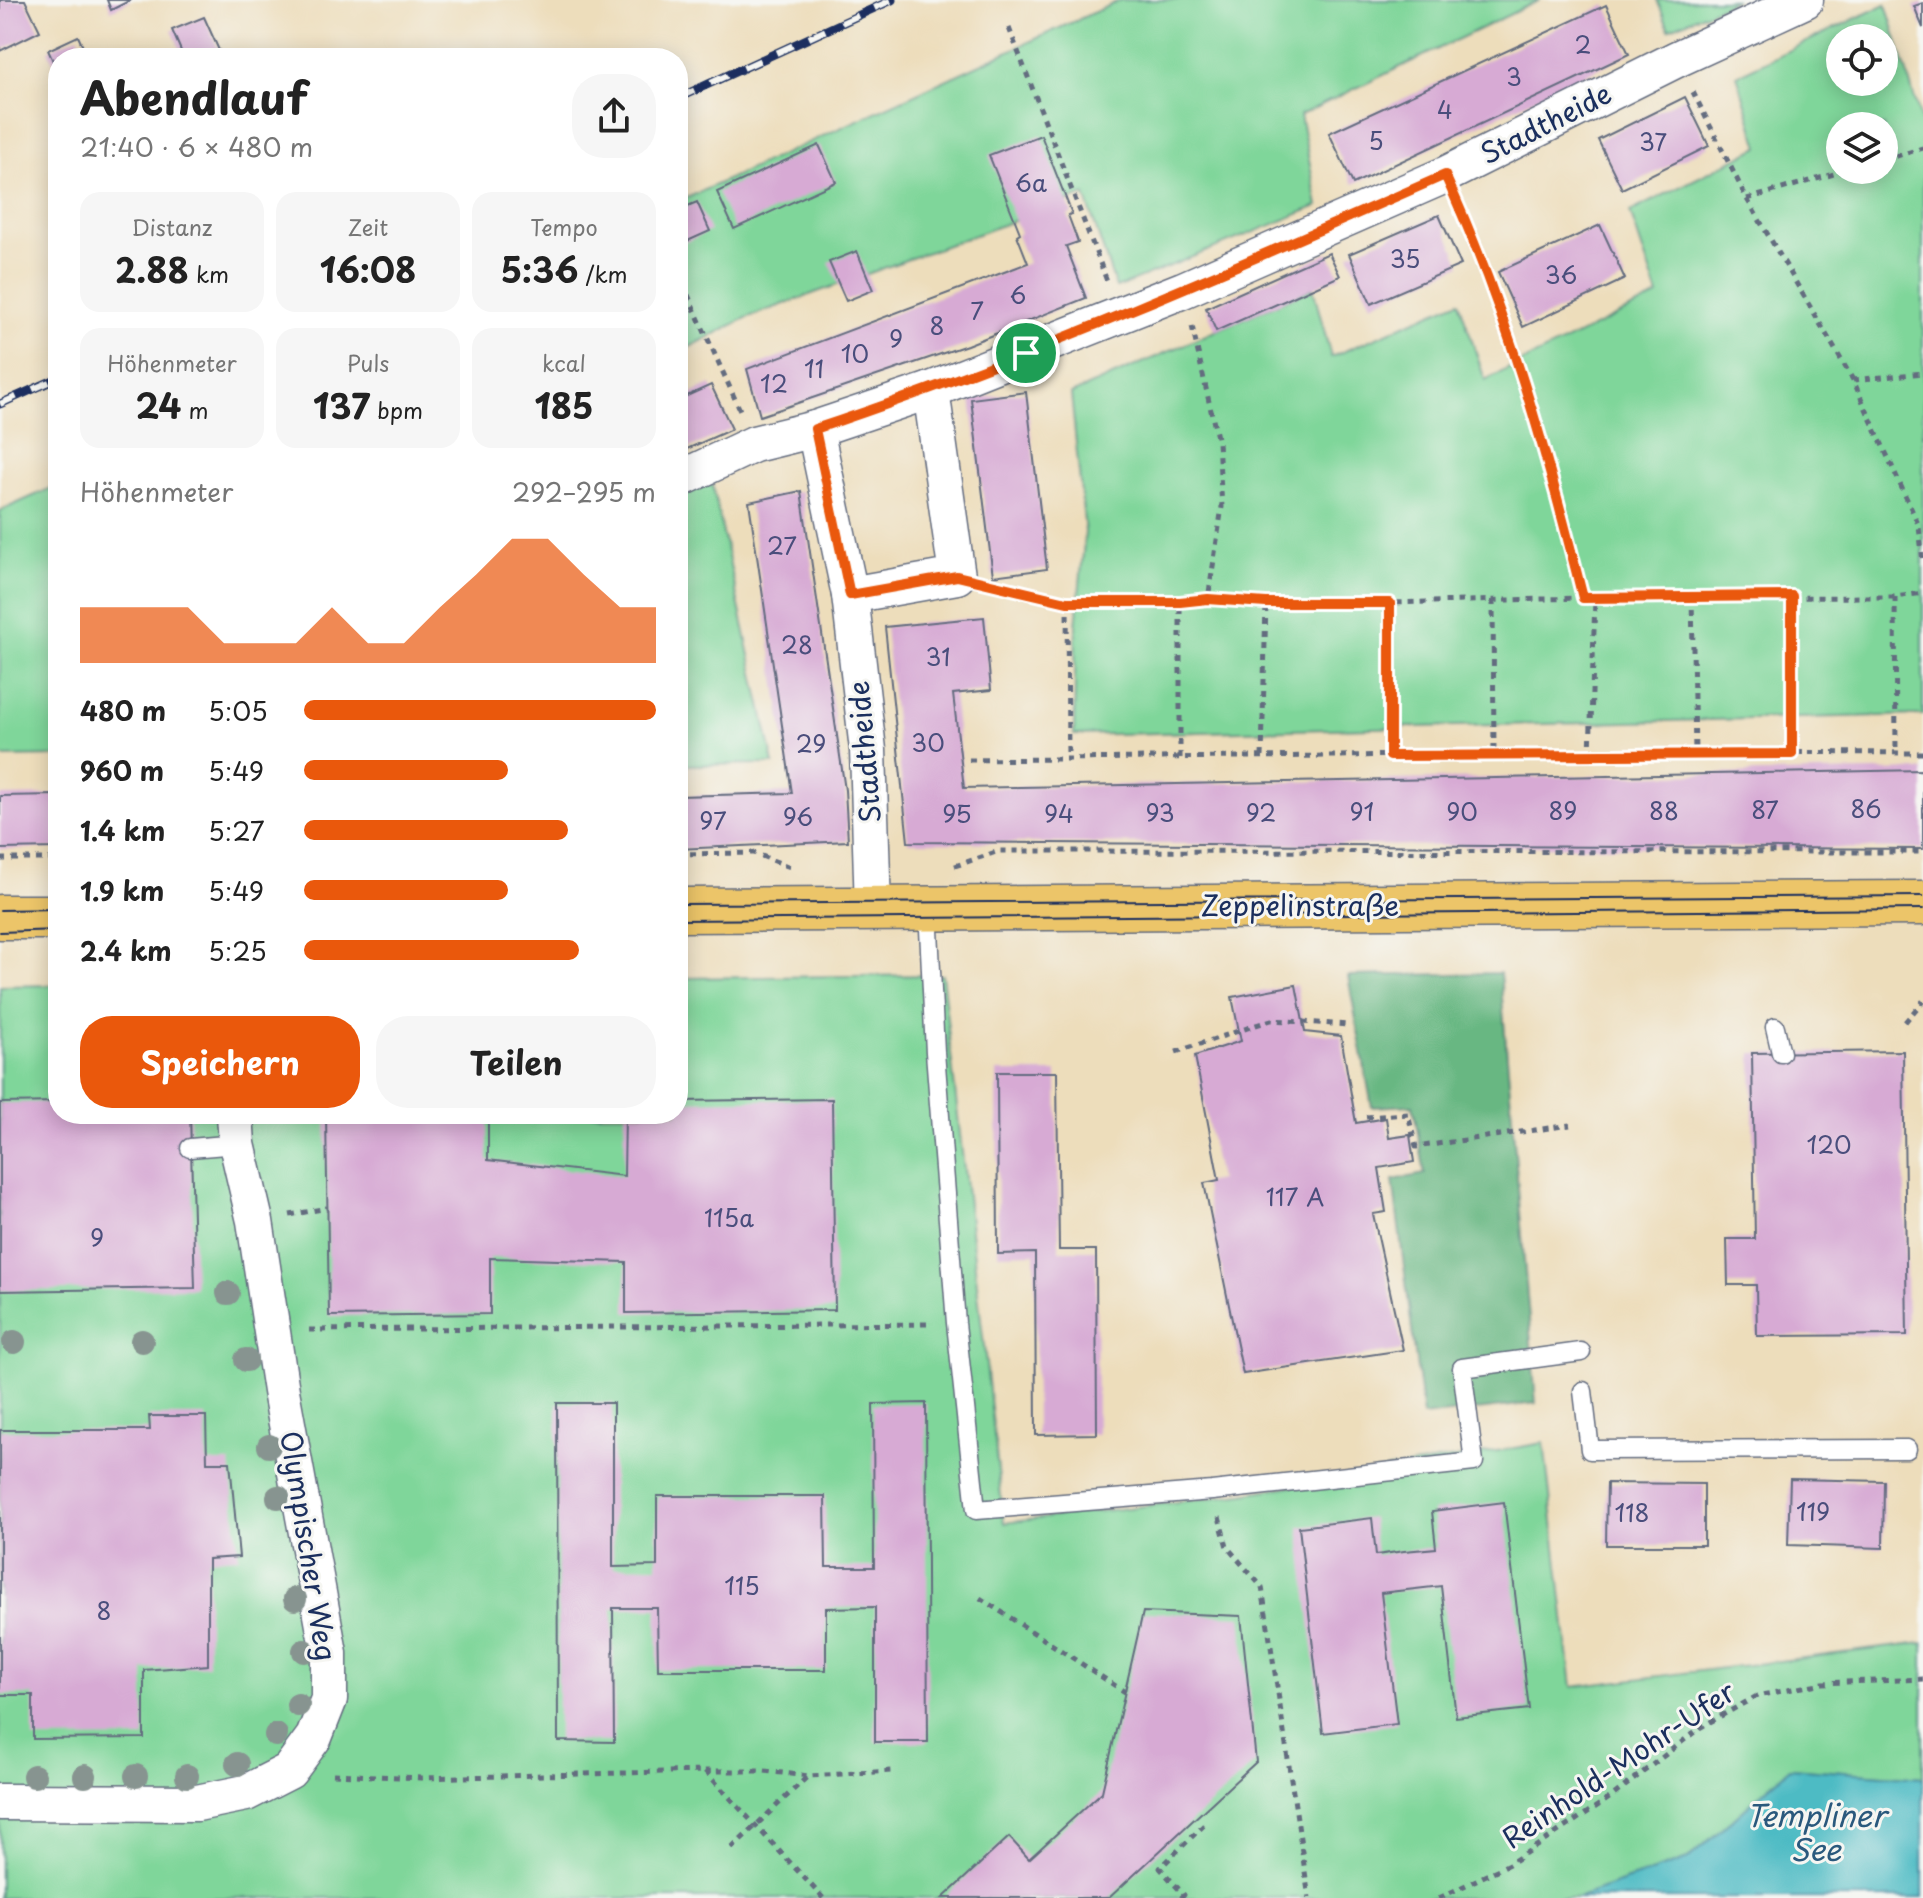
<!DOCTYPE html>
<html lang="de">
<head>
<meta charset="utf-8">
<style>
	:root { --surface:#fff; --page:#f6f6f6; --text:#222; --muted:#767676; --accent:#ea580c }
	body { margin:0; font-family:"Playpen Sans",sans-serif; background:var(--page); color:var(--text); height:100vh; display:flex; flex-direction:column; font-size:30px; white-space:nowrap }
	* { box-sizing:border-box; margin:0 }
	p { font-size:26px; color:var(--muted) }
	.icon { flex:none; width:44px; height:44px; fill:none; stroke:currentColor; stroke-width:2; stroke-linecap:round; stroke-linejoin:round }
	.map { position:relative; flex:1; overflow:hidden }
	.side { position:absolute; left:48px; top:48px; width:640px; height:1076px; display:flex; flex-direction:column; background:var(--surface); border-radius:32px; box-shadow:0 4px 20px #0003 }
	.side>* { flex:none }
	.tools { position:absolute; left:1826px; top:24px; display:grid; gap:16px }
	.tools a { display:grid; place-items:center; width:72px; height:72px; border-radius:50%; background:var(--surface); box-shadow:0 4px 20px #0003; font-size:40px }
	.pin { position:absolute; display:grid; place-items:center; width:68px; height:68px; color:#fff; margin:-34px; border:4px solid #fff; border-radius:50%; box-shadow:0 2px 8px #0007 }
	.round { display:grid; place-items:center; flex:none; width:84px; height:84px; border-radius:32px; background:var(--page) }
	.head { display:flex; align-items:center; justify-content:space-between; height:136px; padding:0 32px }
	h1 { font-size:44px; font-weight:700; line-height:60px }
	.figures { display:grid; grid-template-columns:repeat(3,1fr); gap:12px; height:136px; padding:8px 32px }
	.figures div { display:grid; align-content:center; border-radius:20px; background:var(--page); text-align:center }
	.figures b { font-size:34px; font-weight:700 }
	.figures small { font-size:22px; font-weight:400 }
	.figures p { font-size:22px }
	.chart { height:224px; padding:16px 32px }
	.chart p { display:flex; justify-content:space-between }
	.chart svg { width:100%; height:144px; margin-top:8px; fill:var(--accent); opacity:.7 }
	.cta { display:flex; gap:16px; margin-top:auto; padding:16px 32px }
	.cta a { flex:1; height:92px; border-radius:32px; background:var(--accent); color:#fff; font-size:32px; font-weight:700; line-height:92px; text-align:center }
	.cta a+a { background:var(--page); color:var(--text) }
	ul { padding:0 32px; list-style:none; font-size:26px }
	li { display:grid; grid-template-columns:128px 96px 1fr; align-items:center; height:60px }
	li i { height:20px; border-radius:10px; background:var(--accent) }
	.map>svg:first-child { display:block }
	.green { fill:#7fd69a; stroke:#4d827c; stroke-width:2; fill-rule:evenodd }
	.forest { fill:#67b782; stroke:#417370; stroke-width:2 }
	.water { fill:#4dbbc4; stroke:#347591; stroke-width:2 }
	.building { fill:#d7aad4 }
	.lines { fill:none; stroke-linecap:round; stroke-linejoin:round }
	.lane-casing { stroke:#646c7f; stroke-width:21 }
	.street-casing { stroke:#646c7f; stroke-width:39 }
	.primary-casing { stroke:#646c7f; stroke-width:47 }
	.path { stroke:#646c7f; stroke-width:5; stroke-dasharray:6 6; stroke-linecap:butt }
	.lane { stroke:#fff; stroke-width:18 }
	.street { stroke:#fff; stroke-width:36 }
	.primary { stroke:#ecc569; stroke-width:44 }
	.tram { stroke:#1b2f5e; stroke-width:2 }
	.rail-casing { stroke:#1b2f5e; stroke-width:9 }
	.rail { stroke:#f6f6f2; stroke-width:6; stroke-dasharray:18; stroke-linecap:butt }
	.tree { fill:#879490 }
	.route-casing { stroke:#fff; stroke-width:16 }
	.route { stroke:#ea580c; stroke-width:10 }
	.labels { text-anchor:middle; stroke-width:6; stroke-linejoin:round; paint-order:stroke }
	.number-label { font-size:24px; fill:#4a4e7c }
	.street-label { font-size:28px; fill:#1b2f5e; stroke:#f6f6f2 }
	.water-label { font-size:30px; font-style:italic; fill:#2a597d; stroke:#f6f6f2 }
</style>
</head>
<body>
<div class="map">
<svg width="1923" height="1898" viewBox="0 0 1923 1898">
	<rect width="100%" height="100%" fill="#f6f6f2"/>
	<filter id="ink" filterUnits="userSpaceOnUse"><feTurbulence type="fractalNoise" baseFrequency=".0125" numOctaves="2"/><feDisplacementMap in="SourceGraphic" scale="16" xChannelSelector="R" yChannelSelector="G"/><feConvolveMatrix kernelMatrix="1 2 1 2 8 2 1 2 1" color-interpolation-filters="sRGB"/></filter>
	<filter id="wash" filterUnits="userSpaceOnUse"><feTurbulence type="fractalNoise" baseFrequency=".006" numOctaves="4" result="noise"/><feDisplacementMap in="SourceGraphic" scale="32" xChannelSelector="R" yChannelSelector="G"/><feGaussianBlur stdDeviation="1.8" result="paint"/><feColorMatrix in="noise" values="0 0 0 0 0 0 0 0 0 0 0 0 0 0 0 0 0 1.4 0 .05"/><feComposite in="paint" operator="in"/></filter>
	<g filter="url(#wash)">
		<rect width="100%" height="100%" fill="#edddbb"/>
		<g class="green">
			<polygon points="1121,0 1540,0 1300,115 1318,206 1116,288 1085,195 746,318 678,353 678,202"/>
			<polygon points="1657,0 1736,0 1669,29"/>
			<path d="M1886,4L1923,126V715L1074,735L1076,626L1085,532L1071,394L1313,288L1331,357L1459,301L1485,380L1658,296L1630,212L1759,147L1737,75ZM1840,38H1884V82H1840ZM1840,126H1884V170H1840Z"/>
			<polygon points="711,479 774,764 678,765 678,495"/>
			<polygon points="58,485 58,756 0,757 0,511"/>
			<polygon points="942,975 1004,1523 1243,1494 1544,1443 1572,1687 1923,1643 1923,1778 1790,1768 1688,1859 1577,1898 0,1898 0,986 58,985 58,1114 678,1114 678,978"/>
		</g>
		<polygon class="forest" points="1500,973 1536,1403 1423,1416 1393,1180 1425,1174 1413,1105 1372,1107 1348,976"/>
		<polygon class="water" points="1790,1768 1923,1778 1923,1898 1576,1898 1688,1859"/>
		<g id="blocks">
			<g class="building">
				<polygon points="0,0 25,0 40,31 0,51"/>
				<polygon points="107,0 131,0 111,10"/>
				<polygon points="1923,3 1923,28 1914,6"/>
				<polygon points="1606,5 1629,54 1353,184 1329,133"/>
				<polygon points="204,17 222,57 184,58 172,30"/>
				<polygon points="78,36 88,58 58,58 58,72 48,50"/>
				<polygon points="1685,97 1709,146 1622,189 1598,140"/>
				<polygon points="1041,135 1072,214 1068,215 1078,242 1066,246 1086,298 967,345 760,416 747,369 1028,263 1017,235 1020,233 989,155"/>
				<polygon points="819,145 836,182 734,229 717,192"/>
				<polygon points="697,202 710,231 681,244 678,238 678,210"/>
				<polygon points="1439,215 1461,265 1371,304 1349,254"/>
				<polygon points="1600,225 1625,279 1523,327 1498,272"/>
				<polygon points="857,251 873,290 846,301 829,262"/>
				<polygon points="1329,253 1340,276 1216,331 1206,308"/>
				<polygon points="711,385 732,429 678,453 678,400"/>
				<polygon points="1026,392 1047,569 993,576 971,399"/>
				<polygon points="801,491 845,790 848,841 678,849 678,796 792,793 749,502"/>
				<polygon points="984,617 991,690 953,694 964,788 1923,770 1923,849 908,842 885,627"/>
				<polygon points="58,795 58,848 0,849 0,796"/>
				<polygon points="1296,985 1305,1032 1341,1036 1356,1123 1386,1118 1389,1138 1410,1135 1414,1162 1379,1168 1386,1212 1373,1214 1403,1350 1243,1374 1204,1183 1219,1180 1195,1056 1241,1041 1232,997"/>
				<polygon points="1903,1051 1907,1335 1757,1336 1756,1285 1728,1285 1727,1239 1755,1239 1752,1053"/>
				<polygon points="997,1072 1057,1072 1059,1250 1096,1250 1097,1434 1036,1435 1035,1253 998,1254"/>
				<polygon points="832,1099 835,1310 626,1313 626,1262 490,1258 490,1314 329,1316 326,1114 488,1114 488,1160 624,1176 625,1114 678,1114 678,1101"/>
				<polygon points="58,1102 58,1114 190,1114 195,1288 0,1291 0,1103"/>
				<polygon points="557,1403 613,1403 613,1567 657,1566 657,1496 825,1496 826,1567 874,1567 873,1404 926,1403 928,1742 875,1742 875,1607 826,1608 826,1670 658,1670 657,1608 613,1608 614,1742 558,1741"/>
				<polygon points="149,1416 206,1416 207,1462 230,1462 239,1557 208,1559 208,1665 144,1670 144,1738 33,1739 33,1695 0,1695 0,1430 150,1430"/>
				<polygon points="1790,1479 1884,1481 1883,1548 1788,1545"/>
				<polygon points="1607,1483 1704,1484 1704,1545 1606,1545"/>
				<polygon points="1504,1502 1529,1709 1456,1717 1441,1586 1381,1593 1397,1724 1323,1733 1299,1527 1372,1518 1376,1555 1404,1551 1436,1548 1432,1511"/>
				<polygon points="1143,1612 1241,1616 1256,1762 1109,1898 943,1898 1009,1837 1029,1859 1102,1792"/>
			</g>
		</g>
	</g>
	<g filter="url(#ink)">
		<use href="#blocks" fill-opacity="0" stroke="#646c7f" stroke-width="2"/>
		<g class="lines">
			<g class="lane-casing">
				<g id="lane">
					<polyline points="928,909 935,1052 956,1323 976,1510 1212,1491 1474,1462 1462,1368 1581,1352"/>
					<polyline points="1775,1027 1781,1053"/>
					<polyline points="190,1148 237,1144"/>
					<polyline points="1583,1391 1590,1450 1907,1449"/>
				</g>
			</g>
			<g class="street-casing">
				<g id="street">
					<polyline points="815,429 850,595 868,750 873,909"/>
					<polyline points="678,480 754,444 815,429 931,390 1183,290 1445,175 1677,59 1805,0"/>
					<polyline points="850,595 957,576 931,390"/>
					<polyline points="0,1802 197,1803 246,1793 289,1771 314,1737 329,1699 329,1653 281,1391 255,1221 237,1144 235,1114"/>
				</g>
			</g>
			<g class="primary-casing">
				<g id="primary">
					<polyline points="678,910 1923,903"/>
					<polyline points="0,917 58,917"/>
				</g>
			</g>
			<g class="path">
				<polyline points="1009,28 1107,281"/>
				<polyline points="1693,92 1747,199 1853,380 1919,526 1923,563"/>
				<polyline points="1884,160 1923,148"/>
				<polyline points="1747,199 1848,170"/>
				<path d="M1460,209C1483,259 1500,311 1516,364C1541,441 1563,519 1583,598"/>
				<polyline points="678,273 740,410"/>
				<polyline points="1192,326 1218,442 1222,507 1208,599"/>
				<polyline points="1853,380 1923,373"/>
				<polyline points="991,584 1067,602 1180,602 1208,599 1266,603 1390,603 1583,598 1895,597 1923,593"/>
				<polyline points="1692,597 1695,752"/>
				<polyline points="1895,597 1896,753"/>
				<polyline points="1493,600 1494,755"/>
				<polyline points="1067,602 1068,759"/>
				<polyline points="1390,603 1390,756"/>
				<polyline points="1792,754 1792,596"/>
				<polyline points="1590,755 1595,598"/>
				<polyline points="1262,757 1266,603"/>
				<polyline points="1180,758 1180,602"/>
				<polyline points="969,760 1695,752 1923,753"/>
				<polyline points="678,854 754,853 790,867"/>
				<polyline points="0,859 58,859"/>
				<polyline points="955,866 999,851 1923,852"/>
				<polyline points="1905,1022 1923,1001"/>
				<polyline points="1176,1052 1271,1020 1350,1025"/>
				<polyline points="1366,1117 1408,1114 1416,1147 1570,1125"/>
				<polyline points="290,1215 327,1208"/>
				<polyline points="309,1330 931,1324"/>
				<polyline points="1219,1517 1227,1547 1262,1587 1309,1898"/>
				<polyline points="980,1598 1125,1692"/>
				<polyline points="705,1771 823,1898"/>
				<polyline points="333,1774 420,1778 705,1771 764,1771 809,1776 891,1771"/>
				<polyline points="732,1848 808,1776"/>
				<polyline points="1181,1898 1184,1895 1160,1868 1204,1825"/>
				<polyline points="1439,1898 1509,1864 1611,1797 1701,1727 1757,1696 1823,1683 1923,1679"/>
			</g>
			<use href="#lane" class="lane"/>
			<use href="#street" class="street"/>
			<use href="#primary" class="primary"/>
			<g class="tram">
				<polyline points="678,904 1923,896"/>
				<polyline points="0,910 58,909"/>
				<polyline points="678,920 1923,909"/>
				<polyline points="0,932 58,930"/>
			</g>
			<g class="rail-casing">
				<g id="rail">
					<polyline points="678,98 892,0"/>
					<polyline points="0,404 58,378"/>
				</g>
			</g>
			<use href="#rail" class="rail"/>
		</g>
		<g class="tree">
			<circle cx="228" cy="1293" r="12"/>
			<circle cx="142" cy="1341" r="12"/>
			<circle cx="14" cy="1342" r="12"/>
			<circle cx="246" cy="1360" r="12"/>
			<circle cx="269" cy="1446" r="12"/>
			<circle cx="278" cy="1497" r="12"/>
			<circle cx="295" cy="1599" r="12"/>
			<circle cx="304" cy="1651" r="12"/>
			<circle cx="298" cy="1705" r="12"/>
			<circle cx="276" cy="1735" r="12"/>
			<circle cx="237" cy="1764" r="12"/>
			<circle cx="34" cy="1776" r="12"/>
			<circle cx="85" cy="1776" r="12"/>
			<circle cx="136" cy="1776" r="12"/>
			<circle cx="187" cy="1776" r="12"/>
		</g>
	</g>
	<g class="lines" filter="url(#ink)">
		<g class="route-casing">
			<path id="route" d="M1445,175C1507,310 1547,454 1583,598L1792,596V754L1390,756V603H1266L1208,599L1180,602H1067L957,576L850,595L815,429C1031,357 1237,267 1445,175Z"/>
		</g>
		<use href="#route" class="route"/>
	</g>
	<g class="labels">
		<g class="number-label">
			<text x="1583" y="54">2</text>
			<text x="1514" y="86">3</text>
			<text x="1445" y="119">4</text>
			<text x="1376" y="150">5</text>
			<text x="1653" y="151">37</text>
			<text x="1031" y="192">6a</text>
			<text x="1405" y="268">35</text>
			<text x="1561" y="284">36</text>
			<text x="1018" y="304">6</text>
			<text x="977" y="320">7</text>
			<text x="937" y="335">8</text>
			<text x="896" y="348">9</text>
			<text x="855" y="363">10</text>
			<text x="814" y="378">11</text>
			<text x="774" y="393">12</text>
			<text x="782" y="555">27</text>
			<text x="797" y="654">28</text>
			<text x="938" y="666">31</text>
			<text x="928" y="752">30</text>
			<text x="811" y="753">29</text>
			<text x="1866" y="818">86</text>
			<text x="1765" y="819">87</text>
			<text x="1563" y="820">89</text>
			<text x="1664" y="820">88</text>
			<text x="1362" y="821">91</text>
			<text x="1462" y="821">90</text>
			<text x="1160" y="822">93</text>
			<text x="1261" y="822">92</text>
			<text x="957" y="823">95</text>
			<text x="1059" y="823">94</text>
			<text x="798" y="826">96</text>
			<text x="713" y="830">97</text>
			<text x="1829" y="1154">120</text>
			<text x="1295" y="1206">117 A</text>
			<text x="729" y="1227">115a</text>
			<text x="97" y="1247">9</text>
			<text x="1813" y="1521">119</text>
			<text x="1632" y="1522">118</text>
			<text x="742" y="1595">115</text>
			<text x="104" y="1620">8</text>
		</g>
		<g class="street-label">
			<text transform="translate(1546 124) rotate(-27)" y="10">Stadtheide</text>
			<text transform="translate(865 752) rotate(-95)" y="10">Stadtheide</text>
			<text x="1300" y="916">Zeppelinstraße</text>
			<text transform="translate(308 1546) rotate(81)" y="10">Olympischer Weg</text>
			<text transform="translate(1619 1765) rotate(-34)" y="10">Reinhold-Mohr-Ufer</text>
		</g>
		<g class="water-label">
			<text x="1816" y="1827">Templiner<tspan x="1816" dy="34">See</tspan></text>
		</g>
	</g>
</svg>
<div class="tools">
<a><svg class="icon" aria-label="locate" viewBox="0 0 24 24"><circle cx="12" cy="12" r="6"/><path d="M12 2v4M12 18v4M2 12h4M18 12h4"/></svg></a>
<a><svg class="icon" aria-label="layers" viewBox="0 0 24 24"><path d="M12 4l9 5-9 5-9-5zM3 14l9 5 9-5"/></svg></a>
</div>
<div class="pin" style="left:1026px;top:353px;background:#1e9e55"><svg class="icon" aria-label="arrive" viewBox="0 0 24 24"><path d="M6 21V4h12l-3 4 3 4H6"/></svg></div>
<section class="side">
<div class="head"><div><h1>Abendlauf</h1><p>21:40 · 6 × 480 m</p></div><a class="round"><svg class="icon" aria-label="share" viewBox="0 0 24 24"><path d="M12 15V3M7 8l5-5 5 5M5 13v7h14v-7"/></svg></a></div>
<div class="figures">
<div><p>Distanz</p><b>2.88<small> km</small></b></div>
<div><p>Zeit</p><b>16:08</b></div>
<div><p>Tempo</p><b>5:36<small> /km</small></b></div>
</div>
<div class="figures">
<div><p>Höhenmeter</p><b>24<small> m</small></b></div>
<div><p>Puls</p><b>137<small> bpm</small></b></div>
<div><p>kcal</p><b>185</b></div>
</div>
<div class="chart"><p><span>Höhenmeter</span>292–295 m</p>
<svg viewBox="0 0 160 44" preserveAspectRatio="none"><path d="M0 44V27L10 27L20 27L30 27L40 38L50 38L60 38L70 27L80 38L90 38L100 27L110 17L120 6L130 6L140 17L150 27L160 27V44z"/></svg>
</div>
<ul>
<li><b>480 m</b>5:05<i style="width:100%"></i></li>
<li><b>960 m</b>5:49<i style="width:58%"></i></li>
<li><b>1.4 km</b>5:27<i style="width:75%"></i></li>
<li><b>1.9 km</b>5:49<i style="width:58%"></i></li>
<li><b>2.4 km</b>5:25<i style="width:78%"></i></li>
</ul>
<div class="cta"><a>Speichern</a><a>Teilen</a></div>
</section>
</div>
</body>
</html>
